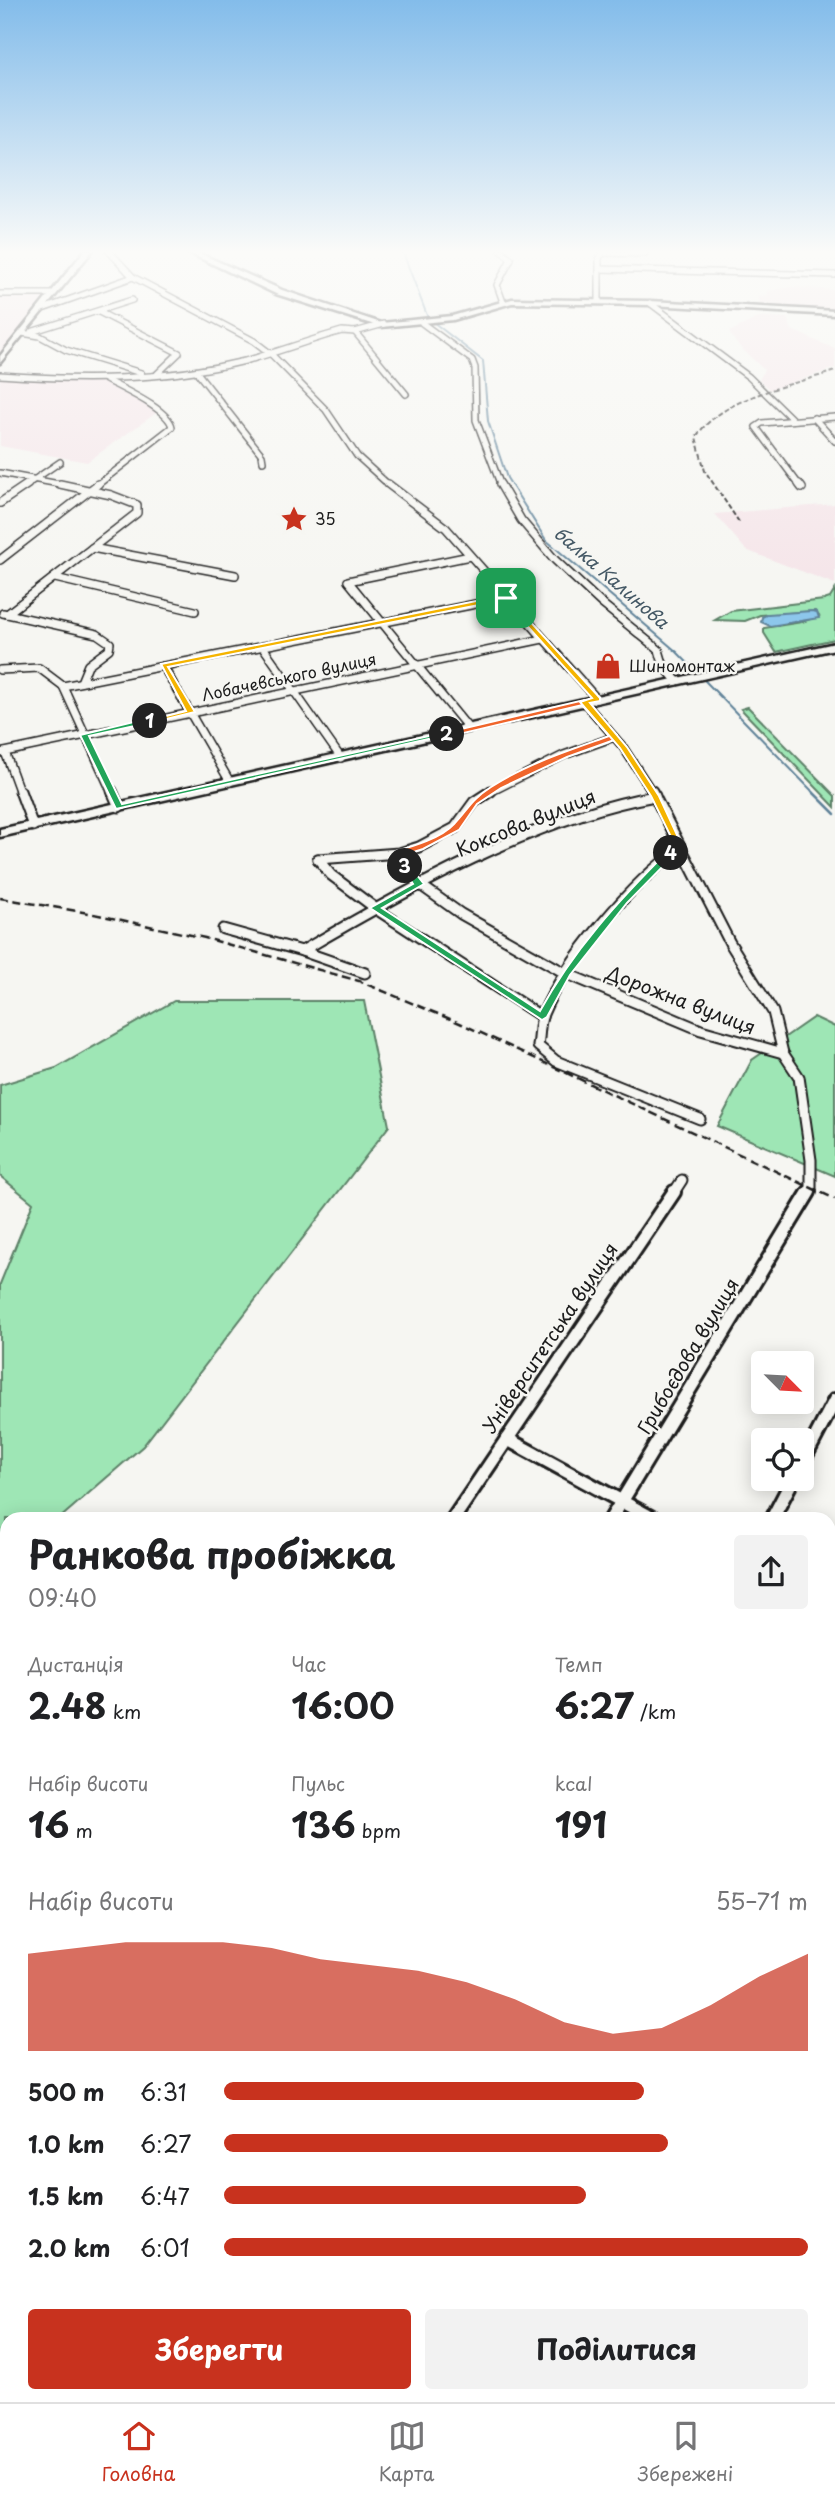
<!DOCTYPE html>
<html lang="uk">
<head>
<meta charset="utf-8">
<style>
	:root { --surface:#fff; --page:#f2f2f2; --text:#202124; --muted:#757577; --line:#e0e0e0; --accent:#c8321e }
	body { margin:0; font-family:"Playpen Sans",sans-serif; background:var(--page); color:var(--text); height:100vh; display:flex; flex-direction:column; font-size:26px; white-space:nowrap }
	* { box-sizing:border-box; margin:0 }
	p { font-size:23px; color:var(--muted) }
	.icon { flex:none; width:38px; height:38px; fill:none; stroke:currentColor; stroke-width:2; stroke-linecap:round; stroke-linejoin:round }
	.map { position:relative; flex:1; overflow:hidden }
	.side { position:absolute; left:0px; top:1512px; width:836px; height:891px; display:flex; flex-direction:column; background:var(--surface); border-radius:21px 21px 0 0; box-shadow:0 4px 18px #0003 }
	.side>* { flex:none }
	.needle { width:46px; rotate:114deg }
	.controls { position:absolute; left:751px; top:1351px; display:grid; gap:14px }
	.controls a { display:grid; place-items:center; width:63px; height:63px; border-radius:7px; background:var(--surface); box-shadow:0 4px 18px #0003; font-size:35px }
	.pin { position:absolute; display:grid; place-items:center; width:60px; height:60px; color:#fff; margin:-30px; border-radius:14px; box-shadow:0 4px 10px #0006 }
	.km { position:absolute; width:35px; height:35px; margin:-18px; border-radius:50%; background:#222; color:#fff; font-size:19px; line-height:35px; text-align:center }
	.round { display:grid; place-items:center; flex:none; width:74px; height:74px; border-radius:7px; background:var(--page) }
	.head { display:flex; align-items:center; justify-content:space-between; height:119px; padding:0 28px }
	h1 { font-size:38px; font-weight:700; line-height:52px }
	.stats { display:grid; grid-template-columns:repeat(3,1fr); gap:10px; height:119px; padding:7px 28px }
	.stats div { display:grid; align-content:center }
	.stats b { font-size:35px; font-weight:700 }
	.stats small { font-size:19px; font-weight:400 }
	.stats p { font-size:19px }
	.chart { height:196px; padding:14px 28px }
	.chart p { display:flex; justify-content:space-between }
	.chart svg { width:100%; height:126px; margin-top:7px; fill:var(--accent); opacity:.7 }
	.button { display:flex; gap:14px; margin-top:auto; padding:14px 28px }
	.button a { flex:1; height:80px; border-radius:7px; background:var(--accent); color:#fff; font-size:28px; font-weight:700; line-height:80px; text-align:center }
	.button a+a { background:var(--page); color:var(--text) }
	ul { padding:0 28px; list-style:none; font-size:23px }
	li { display:grid; grid-template-columns:112px 84px 1fr; align-items:center; height:52px }
	li i { height:18px; border-radius:9px; background:var(--accent) }
	.dock { display:flex; justify-content:space-around; align-items:center; height:98px; border-top:2px solid var(--line); background:var(--surface); font-size:19px; color:var(--muted) }
	.dock a { display:grid; justify-items:center; gap:4px }
	.dock .selected { color:var(--accent) }
	.map>svg:first-child { display:block }
	.built { fill:#f5e5e9 }
	.green { fill:#9ee6b5; stroke:#5d8168; stroke-width:2 }
	.water { fill:#8dc7ec; stroke:#608399; stroke-width:2 }
	.lines { fill:none; stroke-linecap:round; stroke-linejoin:round }
	.stream-far1 { stroke:#608399; stroke-width:2 }
	.stream { stroke:#608399; stroke-width:2.5 }
	.street-far4-casing { stroke:#1c1c1c; stroke-width:8 }
	.street-far3-casing { stroke:#1c1c1c; stroke-width:10 }
	.street-far2-casing { stroke:#1c1c1c; stroke-width:13 }
	.street-far1-casing { stroke:#1c1c1c; stroke-width:18 }
	.street-casing { stroke:#1c1c1c; stroke-width:21 }
	.secondary-casing { stroke:#1c1c1c; stroke-width:5 }
	.street-far4 { stroke:#f6f6f2; stroke-width:5 }
	.street-far3 { stroke:#f6f6f2; stroke-width:7 }
	.street-far2 { stroke:#f6f6f2; stroke-width:9 }
	.street-far1 { stroke:#f6f6f2; stroke-width:12 }
	.street { stroke:#f6f6f2; stroke-width:16 }
	.secondary { fill:#f6f6f2; fill-rule:evenodd }
	.rail-far1 { stroke:#1c1c1c; stroke-width:2; stroke-dasharray:5 2.5; stroke-linecap:butt }
	.rail { stroke:#1c1c1c; stroke-width:2.5; stroke-dasharray:9 4.5; stroke-linecap:butt }
	.split-1 { fill:#f5b400; stroke:#fff; stroke-width:2 }
	.split-2 { fill:#22a559; stroke:#fff; stroke-width:2 }
	.split-3 { fill:#f0652b; stroke:#fff; stroke-width:2 }
	.split-4 { fill:#22a559; stroke:#fff; stroke-width:2 }
	.split-5 { fill:#f5b400; stroke:#fff; stroke-width:2 }
	.labels { text-anchor:middle; stroke-width:5; stroke-linejoin:round; paint-order:stroke }
	.far-poi-label { font-size:16px; fill:#1c1c1c; stroke:#f6f6f2; text-anchor:start }
	.far-street-label { font-size:16px; fill:#1c1c1c; stroke:#f6f6f2 }
	.far-water-label { font-size:18px; font-style:italic; fill:#445865; stroke:#f6f6f2 }
	.street-label { font-size:19px; fill:#1c1c1c; stroke:#f6f6f2 }
</style>
</head>
<body>
<div class="map">
<svg width="835" height="2402" viewBox="0 0 835 2402">
	<rect width="100%" height="100%" fill="#f6f6f2"/>
	<filter id="ink" filterUnits="userSpaceOnUse"><feTurbulence type="fractalNoise" baseFrequency=".0143" numOctaves="2"/><feDisplacementMap in="SourceGraphic" scale="14" xChannelSelector="R" yChannelSelector="G"/><feConvolveMatrix kernelMatrix="1 2 1 2 8 2 1 2 1" color-interpolation-filters="sRGB"/></filter>
	<g filter="url(#ink)">
		<g class="built">
			<polygon points="791,287 835,290 835,310 761,307 758,296 768,295 767,291"/>
			<polygon points="1,296 46,296 1,352 0,352"/>
			<polygon points="760,317 787,318 792,330 835,349 835,368 770,390 759,380 764,370 736,343 729,332"/>
			<polygon points="3,377 101,382 159,411 87,462 0,446 0,379"/>
			<polygon points="835,504 835,584 746,550 715,514"/>
		</g>
		<g class="green">
			<polygon points="835,590 835,639 776,652 764,633 764,628 802,622 819,616 815,611 760,615 745,621 715,620 731,611 824,600 830,598"/>
			<polygon points="748,707 835,796 835,807 741,709"/>
			<polygon points="174,1001 364,1001 389,1126 143,1446 59,1519 7,1519 7,1564 0,1570 0,1284 33,1203 0,1176 0,1085 56,1068"/>
			<polygon points="814,1017 835,1027 835,1176 717,1126 752,1060"/>
		</g>
		<polygon class="water" points="812,611 817,612 819,618 770,626 761,622 762,617 768,614"/>
		<g class="lines">
			<polyline class="stream-far1" points="402,250 428,318 483,361 488,421 507,478 546,540 677,652 814,793"/>
			<polyline class="stream" points="812,791 835,814"/>
			<g class="street-far4-casing">
				<g id="street-far4">
					<polyline points="108,250 133,277 254,341 271,354 326,410 357,456 390,486"/>
					<polyline points="501,250 511,259 497,285 503,302"/>
					<polyline points="599,269 835,275"/>
					<polyline points="0,294 52,294"/>
					<polyline points="599,301 599,258 603,253 644,254"/>
					<polyline points="650,303 749,377 793,420"/>
					<polyline points="40,310 133,277"/>
					<polyline points="99,312 179,353 157,374"/>
					<polyline points="422,323 472,360 475,368 476,420 501,486"/>
					<polyline points="31,332 132,300"/>
					<polyline points="355,332 406,394"/>
					<polyline points="22,333 40,336 66,350 141,373"/>
					<polyline points="196,371 262,455 263,461"/>
					<path d="M0,375C82,381 164,381 245,361C278,352 309,340 342,331L355,332L384,324"/>
					<polyline points="814,418 835,441"/>
					<polyline points="0,473 70,486"/>
					<polyline points="25,486 60,462"/>
					<path d="M96,486L172,427C169,409 120,388 104,379"/>
					<polyline points="800,486 756,427 762,423 835,417"/>
				</g>
			</g>
			<g class="street-far3-casing">
				<g id="street-far3">
					<polyline points="388,484 446,528 597,699"/>
					<polyline points="500,484 521,520 555,560 601,603 659,650 664,667 677,681"/>
					<polyline points="799,484 802,488"/>
					<polyline points="0,503 28,484"/>
					<polyline points="92,548 235,575"/>
					<polyline points="0,560 98,484"/>
					<polyline points="55,578 195,611"/>
					<polyline points="3,613 97,634 110,643 109,649 88,665 81,682"/>
					<polyline points="7,614 137,513 137,505 111,495 60,484"/>
					<polyline points="263,647 341,758"/>
					<polyline points="163,666 230,782"/>
					<polyline points="0,670 39,668 63,686 112,793"/>
					<polyline points="63,686 506,598"/>
					<polyline points="584,702 623,747 653,793"/>
					<polyline points="469,729 348,581 470,556"/>
					<polyline points="5,752 20,793"/>
					<polyline points="0,753 543,639"/>
					<polyline points="488,793 564,755 614,737"/>
				</g>
			</g>
			<g class="street-far2-casing">
				<g id="street-far2">
					<polyline points="20,791 33,826"/>
					<polyline points="112,791 119,807"/>
					<polyline points="652,791 730,943 773,1012 783,1053 799,1077 811,1160 811,1188 807,1194"/>
					<path d="M681,848C632,882 566,959 543,1014C539,1024 540,1035 538,1046L556,1061L700,1119"/>
					<polyline points="399,853 409,875 419,884 461,914 565,973 701,1030 783,1053"/>
					<polyline points="318,859 399,853 419,847 455,828 474,802 491,791"/>
					<polyline points="318,859 331,875 379,911 542,1017"/>
					<polyline points="223,929 302,951 365,973"/>
					<path d="M302,951C404,891 538,816 655,796"/>
					<polyline points="673,1194 682,1180"/>
				</g>
			</g>
			<g class="street-far1-casing">
				<g id="street-far1">
					<polyline points="507,1439 654,1519"/>
					<polyline points="802,1463 835,1400"/>
					<polyline points="453,1519 674,1192"/>
					<polyline points="611,1519 809,1192"/>
					<polyline points="772,1519 793,1479"/>
					<polyline points="830,1611 835,1614"/>
				</g>
			</g>
			<g class="street-casing">
				<g id="street">
					<polyline points="830,1753 835,1740"/>
					<polyline points="0,2176 7,2168"/>
					<polyline points="0,2214 7,2220"/>
					<polyline points="830,2255 835,2240"/>
					<polyline points="210,2396 217,2402"/>
					<polyline points="521,2396 529,2402"/>
					<polyline points="547,2402 550,2396"/>
					<polyline points="777,2402 779,2396"/>
				</g>
			</g>
			<g class="secondary-casing">
				<g id="secondary">
					<polygon points="85,250 93,250 0,363 0,356"/>
					<polygon points="183,250 192,250 282,290 381,323 452,316 512,299 650,301 835,311 835,315 650,305 512,303 453,320 381,327 276,294"/>
					<polygon points="835,643 835,649 0,837 0,829"/>
				</g>
			</g>
			<use href="#street-far4" class="street-far4"/>
			<use href="#street-far3" class="street-far3"/>
			<use href="#street-far2" class="street-far2"/>
			<use href="#street-far1" class="street-far1"/>
			<use href="#street" class="street"/>
			<use href="#secondary" class="secondary"/>
			<path class="rail-far1" d="M739,522L705,471L696,437C723,396 790,386 835,371"/>
			<polyline class="rail" points="0,898 89,913 205,938 359,981 462,1024 835,1199"/>
		</g>
	</g>
	<linearGradient id="sky" x2="0" y2="1"><stop stop-color="#83bcea"/><stop offset="0.43" stop-color="#fbfbf9"/><stop offset="1" stop-color="#fbfbf9" stop-opacity="0"/></linearGradient>
	<rect width="835" height="586" fill="url(#sky)"/>
	<polygon class="split-1" points="506,595 509,599 168,667 195,712 150,723 146,721 186,711 161,664"/>
	<polygon class="split-2" points="150,718 153,722 89,736 122,804 447,732 451,734 116,809 80,735"/>
	<path class="split-3" d="M584,700L617,735V739L567,757L501,788L477,804L459,830L423,849L404,855L410,866L402,868L396,851C414,846 441,838 454,824C469,808 471,800 491,787C526,764 570,750 609,736L582,705L447,737L444,733Z"/>
	<path class="split-4" d="M668,851L676,853L627,903L570,975L547,1017L542,1020L370,908L413,884L401,866L408,864L424,884L382,908L540,1011C573,950 619,900 668,851Z"/>
	<polygon class="split-5" points="506,595 600,698 600,701 590,703 627,747 659,796 684,850 668,855 668,851 676,847 651,796 620,748 580,702 592,698 503,599"/>
	<defs>
		<g id="sight-bare" transform="scale(2.1)"><path d="M0-6L1.8-2.2L6-1.7L2.9 1.2L3.7 5.4L0 3.3L-3.7 5.4L-2.9 1.2L-6-1.7L-1.8-2.2Z" fill="#c8321e" stroke="#f6f6f2" stroke-width="2.5" paint-order="stroke"/></g>
		<g id="shop-bare" transform="scale(2.1)"><path d="M-5-2.5h2.3a2.7 3.5 0 0 1 5.4 0H5L5.5 6h-11ZM-1.5-2.5h3a1.5 2.3 0 0 0-3 0Z" fill="#c8321e" stroke="#f6f6f2" stroke-width="2.5" paint-order="stroke"/></g>
	</defs>
	<g fill-rule="evenodd">
		<use href="#sight-bare" x="294" y="519"/>
		<use href="#shop-bare" x="608" y="666"/>
	</g>
	<g class="labels">
		<g class="far-poi-label">
			<text x="315" y="525">35</text>
			<text x="629" y="672">Шиномонтаж</text>
		</g>
		<g class="far-street-label">
			<text transform="translate(289 677) rotate(-12)" y="6">Лобачевського вулиця</text>
		</g>
		<g class="far-water-label">
			<text transform="translate(611 578) rotate(41)" y="6">балка Калинова</text>
		</g>
		<g class="street-label">
			<text transform="translate(526 823) rotate(-22)" y="7">Коксова вулиця</text>
			<text transform="translate(681 1000) rotate(21)" y="7">Дорожна вулиця</text>
			<text transform="translate(550 1338) rotate(-56)" y="7">Університетська вулиця</text>
			<text transform="translate(688 1356) rotate(-59)" y="7">Грибоєдова вулиця</text>
		</g>
	</g>
</svg>
<div class="controls">
<a><svg class="needle" viewBox="-14 -14 28 28"><path d="M0-13l5 13h-10z" fill="#e53935"/><path d="M0 13l5-13h-10z" fill="#757577"/></svg></a>
<a><svg class="icon" aria-label="locate" viewBox="0 0 24 24"><circle cx="12" cy="12" r="6"/><path d="M12 2v4M12 18v4M2 12h4M18 12h4"/></svg></a>
</div>
<div class="pin" style="left:506px;top:598px;background:#1e9e55"><svg class="icon" aria-label="arrive" viewBox="0 0 24 24"><path d="M6 21V4h12l-3 4 3 4H6"/></svg></div>
<b class="km" style="left:150px;top:721px">1</b>
<b class="km" style="left:447px;top:734px">2</b>
<b class="km" style="left:405px;top:866px">3</b>
<b class="km" style="left:671px;top:853px">4</b>
<section class="side">
<div class="head"><div><h1>Ранкова пробіжка</h1><p>09:40</p></div><a class="round"><svg class="icon" aria-label="share" viewBox="0 0 24 24"><path d="M12 15V3M7 8l5-5 5 5M5 13v7h14v-7"/></svg></a></div>
<div class="stats">
<div><p>Дистанція</p><b>2.48<small> km</small></b></div>
<div><p>Час</p><b>16:00</b></div>
<div><p>Темп</p><b>6:27<small> /km</small></b></div>
</div>
<div class="stats">
<div><p>Набір висоти</p><b>16<small> m</small></b></div>
<div><p>Пульс</p><b>136<small> bpm</small></b></div>
<div><p>kcal</p><b>191</b></div>
</div>
<div class="chart"><p><span>Набір висоти</span>55–71 m</p>
<svg viewBox="0 0 160 44" preserveAspectRatio="none"><path d="M0 44V10L10 8L20 6L30 6L40 6L50 8L60 12L70 14L80 16L90 20L100 26L110 34L120 38L130 36L140 28L150 18L160 10V44z"/></svg>
</div>
<ul>
<li><b>500 m</b>6:31<i style="width:72%"></i></li>
<li><b>1.0 km</b>6:27<i style="width:76%"></i></li>
<li><b>1.5 km</b>6:47<i style="width:62%"></i></li>
<li><b>2.0 km</b>6:01<i style="width:100%"></i></li>
</ul>
<div class="button"><a>Зберегти</a><a>Поділитися</a></div>
</section>
</div>
<nav class="dock">
<a class="selected"><svg class="icon" aria-label="home" viewBox="0 0 24 24"><path d="M3 11l9-7 9 7M6 9v11h12V9"/></svg>Головна</a>
<a><svg class="icon" aria-label="map" viewBox="0 0 24 24"><path d="M3 6l6-2 6 2 6-2v14l-6 2-6-2-6 2zM9 4v14M15 6v14"/></svg>Карта</a>
<a><svg class="icon" aria-label="saved" viewBox="0 0 24 24"><path d="M7 4h10v16l-5-4-5 4z"/></svg>Збережені</a>
</nav>
</body>
</html>
